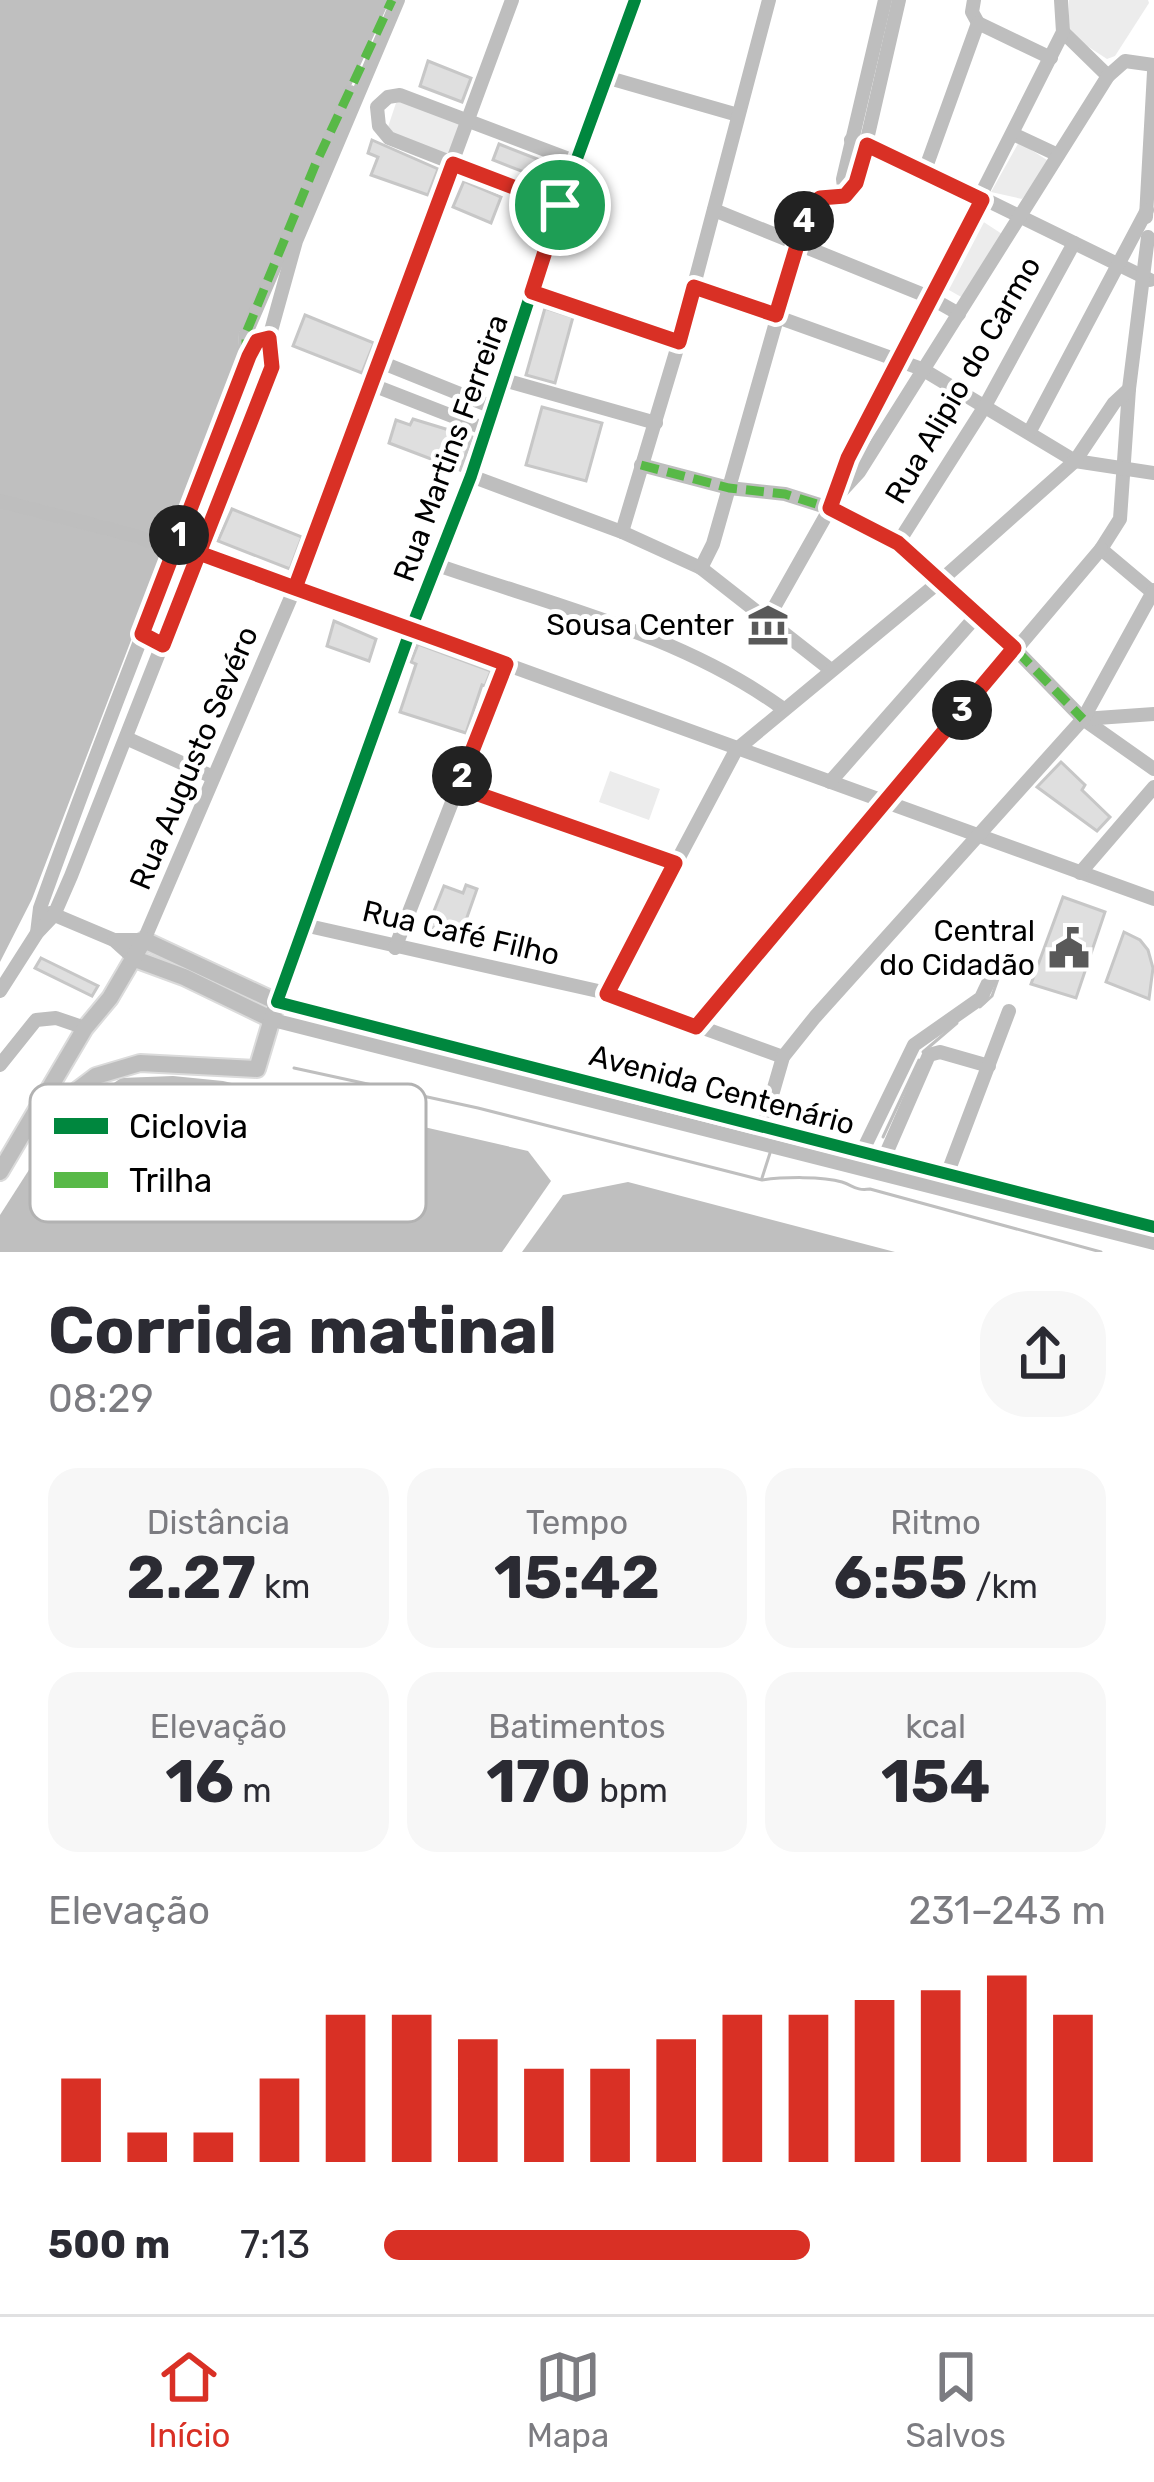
<!DOCTYPE html>
<html lang="pt">
<head>
<meta charset="utf-8">
<style>
	:root { --surface:#fff; --page:#f7f7f7; --text:#2b2b33; --muted:#7c7c81; --line:#e1e1e2; --accent:#d93025 }
	body { margin:0; font-family:Rubik,sans-serif; background:var(--page); color:var(--text); height:100vh; display:flex; flex-direction:column; font-size:45px; white-space:nowrap }
	* { box-sizing:border-box; margin:0 }
	p { font-size:39px; color:var(--muted) }
	.icon { flex:none; width:66px; height:66px; fill:none; stroke:currentColor; stroke-width:2; stroke-linecap:round; stroke-linejoin:round }
	.map { position:relative; height:1252px; overflow:hidden }
	.panel { display:flex; flex-direction:column; background:var(--surface); flex:1 }
	.panel>* { flex:none }
	.pin { position:absolute; display:grid; place-items:center; width:102px; height:102px; color:#fff; margin:-51px; border:6px solid #fff; border-radius:50%; box-shadow:0 3px 12px #0007 }
	.km { position:absolute; width:60px; height:60px; margin:-30px; border-radius:50%; background:#222; color:#fff; font-size:33px; line-height:60px; text-align:center }
	.round { display:grid; place-items:center; flex:none; width:126px; height:126px; border-radius:48px; background:var(--page) }
	.overview { display:flex; align-items:center; justify-content:space-between; height:204px; padding:0 48px }
	h1 { font-size:66px; font-weight:700; line-height:90px }
	.figures { display:grid; grid-template-columns:repeat(3,1fr); gap:18px; height:204px; padding:12px 48px }
	.figures div { display:grid; align-content:center; border-radius:30px; background:var(--page); text-align:center }
	.figures b { font-size:60px; font-weight:700 }
	.figures small { font-size:33px; font-weight:400 }
	.figures p { font-size:33px }
	.chart { height:336px; padding:24px 48px }
	.chart p { display:flex; justify-content:space-between }
	.chart svg { width:100%; height:216px; margin-top:12px; stroke:var(--accent); stroke-width:6 }
	ul { padding:0 48px; list-style:none; font-size:39px }
	li { display:grid; grid-template-columns:192px 144px 1fr; align-items:center; height:90px }
	li i { height:30px; border-radius:15px; background:var(--accent) }
	.menu { display:flex; justify-content:space-around; align-items:center; height:168px; border-top:3px solid var(--line); background:var(--surface); font-size:33px; color:var(--muted) }
	.menu a { display:grid; justify-items:center; gap:6px }
	.menu .on { color:var(--accent) }
	.map>svg:first-child { display:block }
	.green { fill:#ececec }
	.water { fill:#bfbfbf }
	.lines { fill:none; stroke-linecap:round; stroke-linejoin:round }
	.stream { stroke:#bfbfbf; stroke-width:3 }
	.building { fill:#dfdfdf; stroke:#c7c7c7; stroke-width:3 }
	.major-casing { stroke:#dbdbdb; stroke-width:20 }
	.minor { stroke:#bebebe; stroke-width:14 }
	.major { stroke:#bebebe; stroke-width:16 }
	.quiet { stroke:#58b947; stroke-width:9; stroke-dasharray:18 9; stroke-linecap:butt }
	.cycleway-casing { stroke:#fff; stroke-width:20 }
	.cycleway { stroke:#00873e; stroke-width:12 }
	.route-casing { stroke:#fff; stroke-width:24 }
	.route { stroke:#d93025; stroke-width:15 }
	.labels { text-anchor:middle; stroke-width:10; stroke-linejoin:round; paint-order:stroke }
	.street-label { font-size:30px; fill:#000; stroke:#fff }
	.poi-label { font-size:30px; fill:#000; stroke:#fff; text-anchor:end }
	.key { fill:#fff; stroke:#b2b2b2; stroke-width:3 }
	.key-label { font-size:33px; fill:#000 }
</style>
</head>
<body>
<div class="map">
<svg width="1154" height="1252" viewBox="0 0 1154 1252">
	<rect width="100%" height="100%" fill="#fff"/>
	<g class="green">
		<polygon points="1069,0 1148,0 1149,3 1115,56 1107,59 1069,34"/>
		<polygon points="397,100 462,124 449,155 392,134 388,127"/>
		<polygon points="1019,142 1050,162 1022,199 991,192"/>
		<polygon points="976,217 1002,234 963,298 942,286"/>
		<polygon points="610,771 660,789 649,820 599,802"/>
	</g>
	<g class="water">
		<polygon points="0,0 390,0 239,333 238,361 32,899 0,962"/>
		<polygon points="173,1076 223,1081 528,1151 551,1181 502,1252 0,1252 0,1215 43,1148 77,1109 121,1078"/>
		<polygon points="628,1182 895,1252 522,1252 563,1195"/>
	</g>
	<g class="lines">
		<g class="stream">
			<polyline points="980,1007 992,996 999,976"/>
			<polyline points="923,1052 957,1023"/>
			<path d="M294,1068L478,1108L762,1180C783,1177 823,1176 842,1182C854,1186 856,1191 870,1189L1101,1252"/>
			<polyline points="883,1137 919,1060"/>
			<polyline points="762,1178 770,1153"/>
		</g>
	</g>
	<g class="building">
		<polygon points="428,61 471,78 462,102 420,86"/>
		<polygon points="372,140 438,169 428,195 371,175 378,157 368,153"/>
		<polygon points="499,144 550,164 545,180 493,160"/>
		<polygon points="464,181 501,197 491,223 453,207"/>
		<polygon points="545,308 573,317 555,383 526,375"/>
		<polygon points="305,315 374,343 362,373 293,346"/>
		<polygon points="542,407 602,423 586,481 526,465"/>
		<polygon points="413,419 472,437 460,470 389,443 396,420 410,425"/>
		<polygon points="232,509 302,537 290,569 218,541"/>
		<polygon points="334,621 376,639 369,661 327,646"/>
		<polygon points="418,644 491,671 485,686 482,685 466,733 400,712 416,664 411,662"/>
		<polygon points="1061,762 1085,785 1082,790 1110,817 1097,831 1037,787"/>
		<polygon points="466,885 477,889 460,937 428,926 444,886 463,893"/>
		<polygon points="1063,897 1105,912 1076,998 1031,984"/>
		<polygon points="1124,932 1140,940 1148,950 1153,968 1149,999 1106,982"/>
		<polygon points="41,958 98,986 92,996 35,968"/>
	</g>
	<g class="lines">
		<g class="major-casing">
			<g id="major">
				<polyline points="135,959 184,977 273,1020"/>
				<polyline points="0,1172 85,1028 110,998 144,940 277,1002 257,1069 140,1063 96,1076 30,1126"/>
			</g>
		</g>
		<g class="minor">
			<polyline points="635,0 560,205 471,476 411,629 277,1002 1154,1227"/>
			<polyline points="974,0 972,12 978,23"/>
			<polyline points="1063,32 1108,76"/>
			<polyline points="609,78 738,115"/>
			<polyline points="1013,134 1058,155"/>
			<polyline points="851,140 925,170 1150,280"/>
			<polyline points="925,170 978,23 1051,58"/>
			<polyline points="845,196 857,183 899,0"/>
			<polyline points="845,196 843,179 885,0"/>
			<polyline points="560,205 389,138 379,126 377,107 388,97 400,95 577,162"/>
			<polyline points="714,210 929,297 959,314"/>
			<polyline points="1146,217 1154,72"/>
			<polyline points="1148,237 1129,389 1120,519 1101,549 1152,592"/>
			<polyline points="694,287 922,369 1075,461 1154,473"/>
			<polyline points="532,291 679,342"/>
			<polyline points="244,360 246,333 350,92"/>
			<polyline points="378,361 495,408"/>
			<polyline points="504,380 656,423"/>
			<polyline points="370,384 488,430"/>
			<polyline points="1030,431 1147,210"/>
			<polyline points="641,465 729,488 785,494 848,514 898,543 1014,648 1083,719 1154,769"/>
			<polyline points="471,476 622,532 701,568 831,670"/>
			<polyline points="837,494 848,458 1063,32 1061,0"/>
			<polyline points="0,501 136,536 173,550"/>
			<polyline points="622,532 679,342 769,0"/>
			<polyline points="898,543 985,406 1074,243"/>
			<polyline points="199,553 1154,899"/>
			<path d="M437,565C552,605 682,635 782,708"/>
			<polyline points="701,568 713,544 809,206 820,198 845,196"/>
			<polyline points="768,618 837,496 859,472 1108,76 1125,61 1154,65"/>
			<polyline points="1083,719 1154,714"/>
			<polyline points="126,738 213,777"/>
			<polyline points="830,782 979,613"/>
			<polyline points="458,787 675,864"/>
			<polyline points="1080,873 1154,787"/>
			<polyline points="50,913 114,940 135,959"/>
			<polyline points="304,925 607,993 783,1057"/>
			<path d="M37,933L40,908C95,755 154,603 215,453C230,416 238,376 257,341L269,338"/>
			<polyline points="114,940 144,940 295,588 512,0"/>
			<polyline points="395,948 506,664"/>
			<polyline points="0,991 37,933 54,915 71,876 272,366 269,338 296,241 398,0"/>
			<polyline points="607,993 736,750 939,582 1075,461 1114,403 1129,389"/>
			<polyline points="273,1020 1154,1243"/>
			<polyline points="696,1027 1101,549"/>
			<polyline points="0,1065 36,1020 56,1018 85,1028"/>
			<polyline points="761,1133 783,1057 815,1017 1083,719 1154,590"/>
			<polyline points="862,1152 914,1045 981,998 999,960"/>
			<polyline points="885,1156 929,1055 940,1052 989,1066"/>
			<polyline points="945,1180 1009,1011"/>
		</g>
		<use href="#major" class="major"/>
		<g class="quiet">
			<polyline points="641,465 729,488 785,494 848,514 898,543 1014,648 1083,719"/>
			<polyline points="190,509 190,499 246,356 246,333 316,163 392,0"/>
		</g>
		<g class="cycleway-casing">
			<polyline id="cycleway" points="635,0 560,205 471,476 411,629 277,1002 1154,1227"/>
		</g>
		<use href="#cycleway" class="cycleway"/>
	</g>
	<g class="lines">
		<g class="route-casing">
			<path id="route" d="M560,205L453,164L295,588L199,553L163,645L142,634L249,356L257,341L269,338L272,367L199,553C301,591 404,626 506,664L458,787L675,863L607,994L696,1027L1014,648L898,543L830,508L848,458L982,200L867,145L856,183L845,196L820,198L809,206L776,315L694,287L679,342L532,292L560,205"/>
		</g>
		<use href="#route" class="route"/>
	</g>
	<defs>
		<g id="museum-bare" transform="scale(3.24)"><path d="M0-6L6-3V-2H-6V-3ZM-5-1h2V3h-2ZM-1-1h2V3h-2ZM3-1h2V3H3ZM-6 4H6V6H-6Z" fill="#595959" stroke="#fff" stroke-width="2.5" paint-order="stroke"/></g>
		<g id="civic-bare" transform="scale(3.24)"><path d="M-.6-6.5H3V-4.5H.6V-3L4-1V1h2V6H-6V1h2V-1L-.6-3ZM-1.2 2.5V6h2.4V2.5Z" fill="#595959" stroke="#fff" stroke-width="2.5" paint-order="stroke"/></g>
	</defs>
	<g fill-rule="evenodd">
		<use href="#museum-bare" x="768" y="625"/>
		<use href="#civic-bare" x="1069" y="948"/>
	</g>
	<g class="labels">
		<g class="street-label">
			<text transform="translate(963 380) rotate(-60)" y="10">Rua Alipio do Carmo</text>
			<text transform="translate(451 448) rotate(-70)" y="10">Rua Martins Ferreira</text>
			<text transform="translate(194 758) rotate(-67)" y="10">Rua Augusto Sevéro</text>
			<text transform="translate(461 933) rotate(13)" y="10">Rua Café Filho</text>
			<text transform="translate(722 1090) rotate(15)" y="10">Avenida Centenário</text>
		</g>
		<g class="poi-label">
			<text x="734" y="635">Sousa Center</text>
			<text x="1035" y="941">Central<tspan x="1035" dy="34">do Cidadão</tspan></text>
		</g>
	</g>
	<rect x="30" y="1084" width="396" height="138" rx="18" class="key"/>
	<rect x="54" y="1118" width="54" height="16" fill="#00873e"/>
	<rect x="54" y="1172" width="54" height="16" fill="#58b947"/>
	<g class="key-label">
		<text x="129" y="1138">Ciclovia</text>
		<text x="129" y="1192">Trilha</text>
	</g>
</svg>
<div class="pin" style="left:560px;top:205px;background:#1e9e55"><svg class="icon" aria-label="arrive" viewBox="0 0 24 24"><path d="M6 21V4h12l-3 4 3 4H6"/></svg></div>
<b class="km" style="left:179px;top:535px">1</b>
<b class="km" style="left:462px;top:776px">2</b>
<b class="km" style="left:962px;top:710px">3</b>
<b class="km" style="left:804px;top:221px">4</b>
</div>
<section class="panel">
<div class="overview"><div><h1>Corrida matinal</h1><p>08:29</p></div><a class="round"><svg class="icon" aria-label="share" viewBox="0 0 24 24"><path d="M12 15V3M7 8l5-5 5 5M5 13v7h14v-7"/></svg></a></div>
<div class="figures">
<div><p>Distância</p><b>2.27<small> km</small></b></div>
<div><p>Tempo</p><b>15:42</b></div>
<div><p>Ritmo</p><b>6:55<small> /km</small></b></div>
</div>
<div class="figures">
<div><p>Elevação</p><b>16<small> m</small></b></div>
<div><p>Batimentos</p><b>170<small> bpm</small></b></div>
<div><p>kcal</p><b>154</b></div>
</div>
<div class="chart"><p><span>Elevação</span>231–243 m</p>
<svg viewBox="0 0 160 44" preserveAspectRatio="none"><path d="M5 44V27M15 44V38M25 44V38M35 44V27M45 44V14M55 44V14M65 44V19M75 44V25M85 44V25M95 44V19M105 44V14M115 44V14M125 44V11M135 44V9M145 44V6M155 44V14"/></svg>
</div>
<ul>
<li><b>500 m</b>7:13<i style="width:59%"></i></li>
</ul>
</section>
<nav class="menu">
<a class="on"><svg class="icon" aria-label="home" viewBox="0 0 24 24"><path d="M3 11l9-7 9 7M6 9v11h12V9"/></svg>Início</a>
<a><svg class="icon" aria-label="map" viewBox="0 0 24 24"><path d="M3 6l6-2 6 2 6-2v14l-6 2-6-2-6 2zM9 4v14M15 6v14"/></svg>Mapa</a>
<a><svg class="icon" aria-label="saved" viewBox="0 0 24 24"><path d="M7 4h10v16l-5-4-5 4z"/></svg>Salvos</a>
</nav>
</body>
</html>
